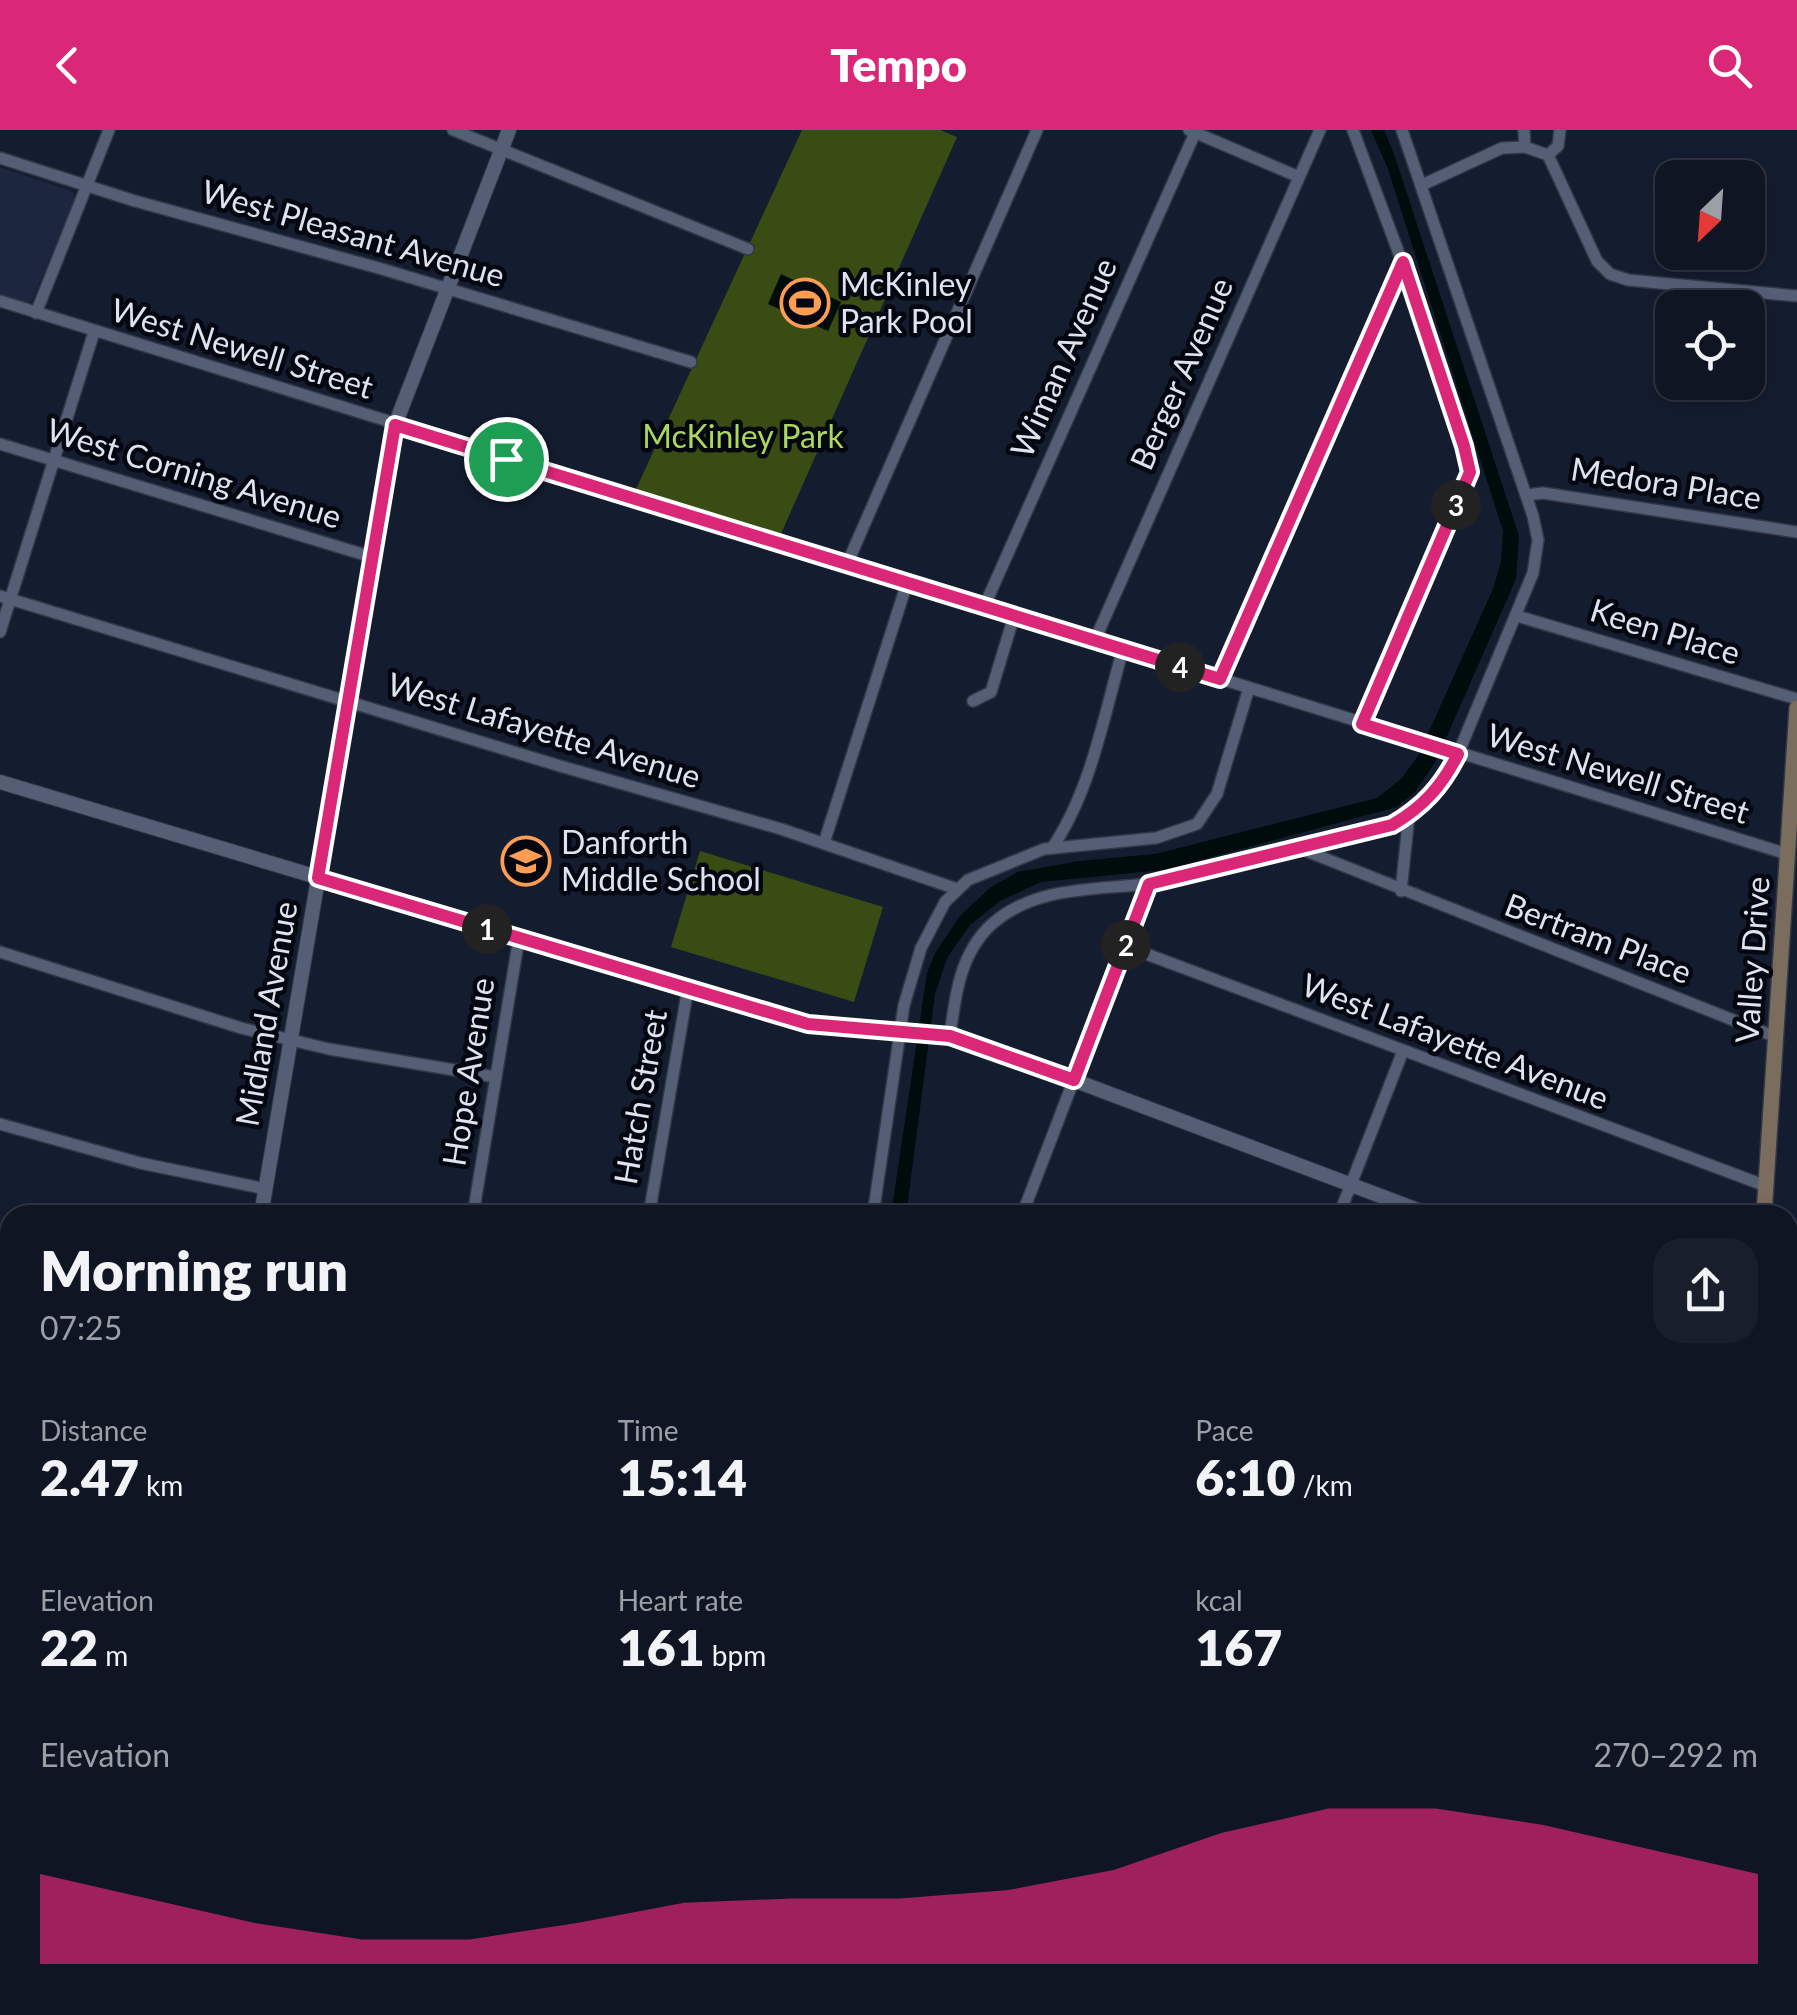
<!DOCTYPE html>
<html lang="en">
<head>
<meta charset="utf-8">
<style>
	:root { --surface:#0f1523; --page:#181e2b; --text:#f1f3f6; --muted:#9b9fa6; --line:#2f3441; --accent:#db2777 }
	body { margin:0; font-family:Lato,sans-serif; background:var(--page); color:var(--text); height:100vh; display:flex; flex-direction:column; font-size:38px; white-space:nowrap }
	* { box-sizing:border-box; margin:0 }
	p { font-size:32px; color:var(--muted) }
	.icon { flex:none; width:55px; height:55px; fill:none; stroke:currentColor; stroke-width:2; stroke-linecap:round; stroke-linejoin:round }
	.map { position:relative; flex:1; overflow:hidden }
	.drawer { position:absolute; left:0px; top:1075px; width:1798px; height:810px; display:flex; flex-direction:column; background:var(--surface); border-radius:30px 30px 0 0; box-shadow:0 5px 15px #0003,0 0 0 2px var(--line) }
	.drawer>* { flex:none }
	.needle { width:65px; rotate:205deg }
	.controls { position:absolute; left:1655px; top:30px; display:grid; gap:20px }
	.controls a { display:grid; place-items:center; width:110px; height:110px; border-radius:20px; background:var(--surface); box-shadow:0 5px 15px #0003,0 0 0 2px var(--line); font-size:50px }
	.pin { position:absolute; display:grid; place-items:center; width:85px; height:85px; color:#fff; margin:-42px; border:5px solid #fff; border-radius:50%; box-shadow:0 2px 10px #0007 }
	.km { position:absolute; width:50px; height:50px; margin:-25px; border-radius:50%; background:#222; color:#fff; font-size:28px; line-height:50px; text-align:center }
	.round { display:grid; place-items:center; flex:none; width:105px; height:105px; border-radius:30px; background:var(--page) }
	.overview { display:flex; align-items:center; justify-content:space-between; height:170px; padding:0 40px }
	h1 { font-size:55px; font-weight:800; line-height:75px }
	.figures { display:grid; grid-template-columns:repeat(3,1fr); gap:15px; height:170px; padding:10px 40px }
	.figures div { display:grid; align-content:center }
	.figures b { font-size:50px; font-weight:800 }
	.figures small { font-size:28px; font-weight:400 }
	.figures p { font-size:28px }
	.chart { height:280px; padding:20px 40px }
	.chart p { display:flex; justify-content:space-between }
	.chart svg { width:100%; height:180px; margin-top:10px; fill:var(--accent); opacity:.7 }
	header { display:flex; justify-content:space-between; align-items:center; height:130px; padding:0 40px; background:var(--accent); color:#fff; font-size:45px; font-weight:800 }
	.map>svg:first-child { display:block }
	.built { fill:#1c263e }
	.green { fill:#394c13 }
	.water { fill:#000b0b }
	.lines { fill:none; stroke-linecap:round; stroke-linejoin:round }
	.minor-casing { stroke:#323746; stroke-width:14 }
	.tertiary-casing { stroke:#323746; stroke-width:16 }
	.secondary-casing { stroke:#323746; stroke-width:18 }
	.primary-casing { stroke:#323746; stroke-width:20 }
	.minor { stroke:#545e75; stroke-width:11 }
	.tertiary { stroke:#545e75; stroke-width:14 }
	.secondary { stroke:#7b6d5d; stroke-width:15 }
	.primary { stroke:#a37c46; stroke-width:18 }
	.route-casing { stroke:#fff; stroke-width:20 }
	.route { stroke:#db2777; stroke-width:12 }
	.labels { text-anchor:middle; stroke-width:9; stroke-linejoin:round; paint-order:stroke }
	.street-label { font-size:32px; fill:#dde3f0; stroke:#04070f }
	.poi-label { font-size:32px; fill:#dde3f0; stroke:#04070f; text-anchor:start }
	.park-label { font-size:32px; fill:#abd75d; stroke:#04070f }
</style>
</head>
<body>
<header><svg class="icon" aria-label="back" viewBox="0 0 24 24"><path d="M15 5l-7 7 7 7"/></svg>Tempo<svg class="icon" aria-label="search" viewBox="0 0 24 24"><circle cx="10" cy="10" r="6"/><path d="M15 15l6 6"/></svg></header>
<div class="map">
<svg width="1797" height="1885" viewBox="0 0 1797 1885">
	<rect width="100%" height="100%" fill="#141c2f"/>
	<polygon class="built" points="0,37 72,61 75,68 32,171 22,175 0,168"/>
	<g class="green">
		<polygon points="802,0 940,0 957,7 780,406 636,359"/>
		<polygon points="700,721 883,777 854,872 671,817"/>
		<polygon points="182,1875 782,1875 781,1885 140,1885 142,1877 181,1879"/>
	</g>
	<g class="water">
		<polygon points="1371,0 1384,0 1394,24 1519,406 1516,449 1436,631 1415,662 1397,677 1163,740 1041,752 1000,771 970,795 947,828 935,864 906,1085 891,1085 927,843 935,823 960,786 991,757 1018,742 1079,731 1155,724 1377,668 1401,649 1418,626 1493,459 1501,432 1503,401 1388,39"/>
		<polygon points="781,144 841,172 828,201 768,174"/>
	</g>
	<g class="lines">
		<g class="minor-casing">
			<g id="minor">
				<polyline points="453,0 748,119"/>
				<polyline points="1189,0 1299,47"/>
				<polyline points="1353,0 1417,172 1464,316 1470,342 1362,594"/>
				<polyline points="1524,0 1525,17 1548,25 1558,16 1560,0"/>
				<polyline points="1548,25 1597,131 1610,144 1628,150 1797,166"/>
				<polyline points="0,28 135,71 382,139 691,232"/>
				<polyline points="1422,55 1502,18 1525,17"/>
				<polyline points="0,171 1787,724"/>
				<polyline points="36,183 109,0"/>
				<polyline points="0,314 372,427"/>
				<polyline points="1526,365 1543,363 1797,402"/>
				<polyline points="847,434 1037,0"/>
				<polyline points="0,466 560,636 781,699 957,759"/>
				<polyline points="984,477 1195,3"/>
				<polyline points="1517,486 1797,569"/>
				<polyline points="0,502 94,202"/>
				<polyline points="1095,510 1320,0"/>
				<polyline points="1221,549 1403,132"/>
				<polyline points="973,571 991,562 1014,486"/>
				<polyline points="824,713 907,453"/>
				<path d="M1052,718C1091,661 1104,585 1123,519"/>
				<polyline points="1301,719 1776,907"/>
				<polyline points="1401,761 1409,685"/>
				<polyline points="1125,816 1766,1056"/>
				<polyline points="0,822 241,898 329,919 496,947"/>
				<path d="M950,906C955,866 960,823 992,794C1041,751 1109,762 1168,751C1211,744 1253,731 1295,720C1327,711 1360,704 1392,695L1420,677L1438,658L1458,624L1533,443L1538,410L1533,386L1402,0"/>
				<polyline points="0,994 140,1033 266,1059"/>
				<polyline points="473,1085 519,808"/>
				<polyline points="649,1085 688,858"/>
				<polyline points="873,1085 904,875 921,818 945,772 968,750 1044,719 1156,708 1197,694 1217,664 1249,558"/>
				<polyline points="1022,1085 1149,754"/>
				<polyline points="1339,1085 1403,921"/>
				<polyline points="0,1117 10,1119"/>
				<polyline points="1788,1186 1797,1187"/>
				<polyline points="0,1261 10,1263"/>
				<polyline points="1788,1482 1797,1462"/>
				<polyline points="0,1506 8,1438"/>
				<polyline points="1788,1524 1797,1528"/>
				<polyline points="1788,1670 1797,1675"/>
				<polyline points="0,1696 10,1697"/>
				<polyline points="1788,1813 1797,1817"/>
				<polyline points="0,1849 10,1850"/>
				<polyline points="254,1875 262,1878 265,1885"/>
				<polyline points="1548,1875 1577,1885"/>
				<polyline points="551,1885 552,1875"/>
				<polyline points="779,1885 779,1875"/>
				<polyline points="859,1885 859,1875"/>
				<polyline points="1609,1885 1613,1875"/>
			</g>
		</g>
		<g class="tertiary-casing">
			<g id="tertiary">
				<polyline points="0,652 808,894 950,906 970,911 1431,1085"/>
				<polyline points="261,1085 395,295 509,0"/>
				<polyline points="127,1885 128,1875"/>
			</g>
		</g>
		<g class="secondary-casing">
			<g id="secondary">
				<polyline points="1764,1085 1797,578"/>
				<polyline points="1788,1298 1797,1313"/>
			</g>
		</g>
		<g class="primary-casing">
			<g id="primary">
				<polyline points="1788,1123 1797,1117"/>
				<polyline points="1145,1885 1149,1875"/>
			</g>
		</g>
		<use href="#minor" class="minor"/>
		<use href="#tertiary" class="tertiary"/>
		<use href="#secondary" class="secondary"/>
		<use href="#primary" class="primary"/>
	</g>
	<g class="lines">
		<g class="route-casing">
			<path id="route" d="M1403,132L1464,316L1470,342L1362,594L1458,624C1442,656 1423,677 1392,695L1149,754L1074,950L950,906L808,894L318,748L395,295L1220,549Z"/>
		</g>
		<use href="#route" class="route"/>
	</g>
	<defs>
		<g id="stadium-ring" transform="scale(2.5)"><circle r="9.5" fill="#04070f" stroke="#fc9d53" stroke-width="1.5"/><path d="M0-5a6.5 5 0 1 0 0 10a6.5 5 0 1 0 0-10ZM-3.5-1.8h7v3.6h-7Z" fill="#fc9d53"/></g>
		<g id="school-ring" transform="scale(2.5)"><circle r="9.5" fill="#04070f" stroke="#fc9d53" stroke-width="1.5"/><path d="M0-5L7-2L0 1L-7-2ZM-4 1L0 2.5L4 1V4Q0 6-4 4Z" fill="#fc9d53"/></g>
	</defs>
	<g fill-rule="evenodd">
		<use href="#stadium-ring" x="805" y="173"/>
		<use href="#school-ring" x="526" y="731"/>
	</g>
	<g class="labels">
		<g class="street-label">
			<text transform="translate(353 104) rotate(16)" y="11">West Pleasant Avenue</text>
			<text transform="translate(242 219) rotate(17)" y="11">West Newell Street</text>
			<text transform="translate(1064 228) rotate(-66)" y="11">Wiman Avenue</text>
			<text transform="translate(1182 244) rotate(-66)" y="11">Berger Avenue</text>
			<text transform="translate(194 344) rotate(17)" y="11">West Corning Avenue</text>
			<text transform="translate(1666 354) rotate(9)" y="11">Medora Place</text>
			<text transform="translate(1665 502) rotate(17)" y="11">Keen Place</text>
			<text transform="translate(544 601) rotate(17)" y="11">West Lafayette Avenue</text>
			<text transform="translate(1618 644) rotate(17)" y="11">West Newell Street</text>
			<text transform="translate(1598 809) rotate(21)" y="11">Bertram Place</text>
			<text transform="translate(1753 830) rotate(-86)" y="11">Valley Drive</text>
			<text transform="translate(267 884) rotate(-80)" y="11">Midland Avenue</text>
			<text transform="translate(1455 912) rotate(21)" y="11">West Lafayette Avenue</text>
			<text transform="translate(469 942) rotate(-81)" y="11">Hope Avenue</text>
			<text transform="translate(641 967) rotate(-80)" y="11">Hatch Street</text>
		</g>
		<g class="poi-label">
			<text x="840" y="166">McKinley<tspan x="840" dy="37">Park Pool</tspan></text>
			<text x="561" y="724">Danforth<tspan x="561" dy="37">Middle School</tspan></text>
		</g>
		<g class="park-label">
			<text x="743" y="318">McKinley Park</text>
		</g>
	</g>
</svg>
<div class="controls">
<a><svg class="needle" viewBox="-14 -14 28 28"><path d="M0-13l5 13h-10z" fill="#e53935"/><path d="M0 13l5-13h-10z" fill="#9b9fa6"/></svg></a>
<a><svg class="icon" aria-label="locate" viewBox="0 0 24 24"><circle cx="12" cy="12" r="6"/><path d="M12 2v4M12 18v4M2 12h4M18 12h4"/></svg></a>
</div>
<div class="pin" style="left:506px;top:329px;background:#1e9e55"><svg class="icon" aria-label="arrive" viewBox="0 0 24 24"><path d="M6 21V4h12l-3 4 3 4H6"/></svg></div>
<b class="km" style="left:487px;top:799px">1</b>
<b class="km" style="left:1126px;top:815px">2</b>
<b class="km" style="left:1456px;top:375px">3</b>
<b class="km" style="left:1180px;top:537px">4</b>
<section class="drawer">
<div class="overview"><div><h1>Morning run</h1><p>07:25</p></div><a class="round"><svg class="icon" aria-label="share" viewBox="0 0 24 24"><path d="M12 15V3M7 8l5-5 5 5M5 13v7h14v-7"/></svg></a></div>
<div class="figures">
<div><p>Distance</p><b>2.47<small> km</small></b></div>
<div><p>Time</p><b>15:14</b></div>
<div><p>Pace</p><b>6:10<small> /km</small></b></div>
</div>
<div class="figures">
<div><p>Elevation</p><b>22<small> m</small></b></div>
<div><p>Heart rate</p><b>161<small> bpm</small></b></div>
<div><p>kcal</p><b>167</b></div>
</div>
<div class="chart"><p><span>Elevation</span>270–292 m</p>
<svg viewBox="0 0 160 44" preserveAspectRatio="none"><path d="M0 44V22L10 28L20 34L30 38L40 38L50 34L60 29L70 28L80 28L90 26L100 21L110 12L120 6L130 6L140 10L150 16L160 22V44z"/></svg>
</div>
</section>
</div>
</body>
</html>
